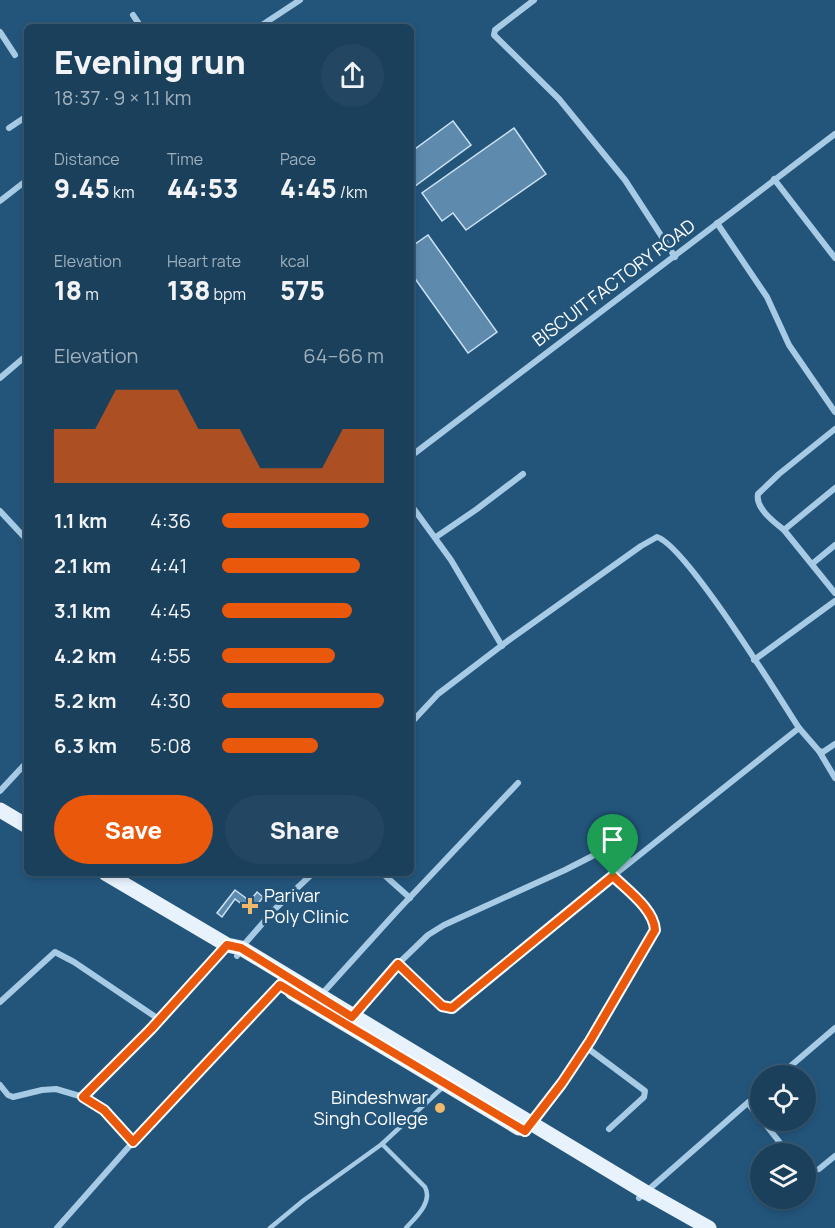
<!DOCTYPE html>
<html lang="en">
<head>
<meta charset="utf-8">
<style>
	:root { --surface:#1a405c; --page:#234762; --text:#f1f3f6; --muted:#9fafbb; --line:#385972; --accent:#ea580c }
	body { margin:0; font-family:Manrope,sans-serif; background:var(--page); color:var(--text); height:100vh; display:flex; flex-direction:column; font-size:22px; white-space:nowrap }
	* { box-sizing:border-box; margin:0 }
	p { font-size:20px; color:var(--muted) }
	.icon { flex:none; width:33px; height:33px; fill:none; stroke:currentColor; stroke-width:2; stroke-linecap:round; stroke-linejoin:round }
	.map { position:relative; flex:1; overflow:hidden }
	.drawer { position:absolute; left:24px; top:24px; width:390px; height:852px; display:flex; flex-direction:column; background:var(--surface); border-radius:9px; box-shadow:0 3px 9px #0003,0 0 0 2px var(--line) }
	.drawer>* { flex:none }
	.fabs { position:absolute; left:750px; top:1065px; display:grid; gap:12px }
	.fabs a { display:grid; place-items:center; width:66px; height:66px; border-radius:50%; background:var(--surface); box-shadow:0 3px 9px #0003,0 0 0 2px var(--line); font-size:30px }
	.pin { position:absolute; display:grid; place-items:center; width:51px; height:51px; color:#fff; margin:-62px -26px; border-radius:50% 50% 50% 0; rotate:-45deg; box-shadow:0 0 6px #0007 }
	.pin .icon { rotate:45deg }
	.round { display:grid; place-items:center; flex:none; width:63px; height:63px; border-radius:32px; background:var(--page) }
	.summary { display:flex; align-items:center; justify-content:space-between; height:102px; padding:0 30px }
	h1 { font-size:33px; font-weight:800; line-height:45px }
	.figures { display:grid; grid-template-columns:repeat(3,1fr); gap:9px; height:102px; padding:6px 30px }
	.figures div { display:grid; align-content:center }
	.figures b { font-size:26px; font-weight:800 }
	.figures small { font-size:16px; font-weight:400 }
	.figures p { font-size:16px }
	.chart { height:168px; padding:12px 30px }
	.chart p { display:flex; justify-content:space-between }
	.chart svg { width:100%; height:108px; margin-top:6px; fill:var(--accent); opacity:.7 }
	.primary-button { display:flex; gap:12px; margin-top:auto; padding:12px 30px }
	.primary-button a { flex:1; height:69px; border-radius:36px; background:var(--accent); color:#fff; font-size:24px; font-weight:800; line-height:69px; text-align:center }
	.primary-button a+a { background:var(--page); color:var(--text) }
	ul { padding:0 30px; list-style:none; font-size:20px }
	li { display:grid; grid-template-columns:96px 72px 1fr; align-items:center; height:45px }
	li i { height:15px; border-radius:8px; background:var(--accent) }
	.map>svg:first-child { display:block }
	.building { fill:#5d8aad; stroke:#cae2f4; stroke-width:1.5 }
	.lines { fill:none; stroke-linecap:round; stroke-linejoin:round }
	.lane { stroke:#a7cbe5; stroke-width:4.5 }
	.street { stroke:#a7cbe5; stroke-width:6 }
	.primary { stroke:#e7f2fc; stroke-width:15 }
	.route-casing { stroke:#fff; stroke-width:12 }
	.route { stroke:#ea580c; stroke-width:8 }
	.poi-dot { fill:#efb86a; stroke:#23557b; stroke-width:2 }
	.labels { text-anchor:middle; stroke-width:6; stroke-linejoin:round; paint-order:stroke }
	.street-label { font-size:18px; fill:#fff; stroke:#23557b }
	.poi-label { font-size:18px; fill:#fff; stroke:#23557b; text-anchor:start }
</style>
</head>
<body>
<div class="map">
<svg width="835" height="1228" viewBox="0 0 835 1228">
	<rect width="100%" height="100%" fill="#23557b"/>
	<g class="building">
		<polygon points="453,121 471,145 411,189 411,152"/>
		<polygon points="514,128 546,174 466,230 453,213 442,221 422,193"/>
		<polygon points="428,235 497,332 468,353 411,273 411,247"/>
		<polygon points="235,890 250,901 257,892 263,897 252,912 235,899 222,917 217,913"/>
	</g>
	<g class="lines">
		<g class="lane">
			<path d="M382,1144L425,1187C433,1202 416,1217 406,1228"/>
			<polyline points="270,1228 304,1200 382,1144 443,1087"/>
		</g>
		<g class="street">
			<polyline points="534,0 495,30 494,35 559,99 625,180 675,257"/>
			<polyline points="133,15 141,27"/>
			<polyline points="259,27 300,0"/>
			<polyline points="0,32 15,55"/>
			<polyline points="9,128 27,116"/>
			<polyline points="774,179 835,258"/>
			<polyline points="0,201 27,180"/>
			<polyline points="717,223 767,297 789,345 835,412"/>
			<polyline points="0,378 27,355"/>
			<polyline points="411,456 835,134"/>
			<polyline points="835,488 784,530 835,593"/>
			<polyline points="411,505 451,560 502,646"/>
			<polyline points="0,511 27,540"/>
			<path d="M784,530C774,522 755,508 758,494L779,474L835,429"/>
			<polyline points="436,537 477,509 523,474"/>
			<polyline points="812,564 835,545"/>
			<polyline points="754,660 835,601"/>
			<polyline points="799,728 819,751 823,752 835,744"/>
			<polyline points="819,751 835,778"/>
			<polyline points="0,791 27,762"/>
			<polyline points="382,873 410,898"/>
			<polyline points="237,956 241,948 276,908 313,873"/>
			<polyline points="398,964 428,935 444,925 565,870 608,848 616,845 622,848 630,862"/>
			<polyline points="321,995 398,910 518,783"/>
			<polyline points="0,1002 55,952 74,962 160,1020"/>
			<path d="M354,1015L398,964L442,1006L452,1009L459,1004L613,876L799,728C777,694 686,546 657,537L641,546L509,640L438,694L411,723"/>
			<polyline points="586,1047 645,1091 644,1097 609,1129"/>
			<polyline points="779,1076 835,1028"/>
			<polyline points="0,1085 8,1095 13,1097 42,1090 56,1089 83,1097 104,1110 133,1142"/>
			<polyline points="83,1097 151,1029 227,945"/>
			<polyline points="748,1103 760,1119"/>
			<polyline points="762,1120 789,1154"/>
			<path d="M530,1124L562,1083L590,1041L655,930C654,909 627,890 613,876"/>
			<polyline points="819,1169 835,1156"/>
			<polyline points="639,1198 760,1092"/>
			<polyline points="57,1228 133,1142 287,978"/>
		</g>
		<g class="primary">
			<polyline points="0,810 27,826"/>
			<polyline points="105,873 227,945 241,948 645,1192 709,1228"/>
			<polyline points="292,992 519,1128"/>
		</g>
	</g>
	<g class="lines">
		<g class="route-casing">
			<path id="route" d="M613,876C627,890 654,909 655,930L590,1041L562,1083L525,1131L280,985L133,1142L104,1110L83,1097L151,1029L227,945L241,948L352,1017L398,964L442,1006L452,1008Z"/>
		</g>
		<use href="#route" class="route"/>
	</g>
	<g class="poi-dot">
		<path d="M247 897h6v6h6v6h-6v6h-6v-6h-6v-6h6z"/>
		<circle cx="440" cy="1108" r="6"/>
	</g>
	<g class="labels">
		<g class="street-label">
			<text transform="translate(614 283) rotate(-37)" y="6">BISCUIT FACTORY ROAD</text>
		</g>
		<g class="poi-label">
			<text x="264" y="902">Parivar<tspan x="264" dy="21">Poly Clinic</tspan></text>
			<text x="428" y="1104" text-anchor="end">Bindeshwar<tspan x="428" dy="21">Singh College</tspan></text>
		</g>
	</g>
</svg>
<div class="fabs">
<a><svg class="icon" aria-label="locate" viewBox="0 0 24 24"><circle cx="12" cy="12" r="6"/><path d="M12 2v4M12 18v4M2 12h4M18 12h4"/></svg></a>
<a><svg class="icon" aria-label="layers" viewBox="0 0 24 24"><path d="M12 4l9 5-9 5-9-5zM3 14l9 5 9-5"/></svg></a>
</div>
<div class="pin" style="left:613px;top:876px;background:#1e9e55"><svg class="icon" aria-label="arrive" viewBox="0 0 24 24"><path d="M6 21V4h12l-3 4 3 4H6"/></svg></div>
<section class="drawer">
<div class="summary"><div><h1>Evening run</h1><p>18:37 · 9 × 1.1 km</p></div><a class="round"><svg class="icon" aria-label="share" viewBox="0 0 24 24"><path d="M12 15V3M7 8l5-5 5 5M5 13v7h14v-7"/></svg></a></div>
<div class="figures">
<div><p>Distance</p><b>9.45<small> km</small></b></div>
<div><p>Time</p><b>44:53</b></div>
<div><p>Pace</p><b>4:45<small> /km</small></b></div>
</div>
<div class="figures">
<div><p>Elevation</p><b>18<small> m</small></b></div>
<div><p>Heart rate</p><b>138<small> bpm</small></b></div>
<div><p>kcal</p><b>575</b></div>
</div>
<div class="chart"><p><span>Elevation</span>64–66 m</p>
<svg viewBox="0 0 160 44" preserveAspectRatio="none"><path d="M0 44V22L10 22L20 22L30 6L40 6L50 6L60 6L70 22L80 22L90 22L100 38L110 38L120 38L130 38L140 22L150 22L160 22V44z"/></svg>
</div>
<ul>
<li><b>1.1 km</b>4:36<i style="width:91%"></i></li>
<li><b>2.1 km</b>4:41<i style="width:85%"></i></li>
<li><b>3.1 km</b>4:45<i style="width:80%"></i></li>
<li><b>4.2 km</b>4:55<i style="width:70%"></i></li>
<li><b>5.2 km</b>4:30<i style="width:100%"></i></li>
<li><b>6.3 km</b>5:08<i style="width:59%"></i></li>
</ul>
<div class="primary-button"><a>Save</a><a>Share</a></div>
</section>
</div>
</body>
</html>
